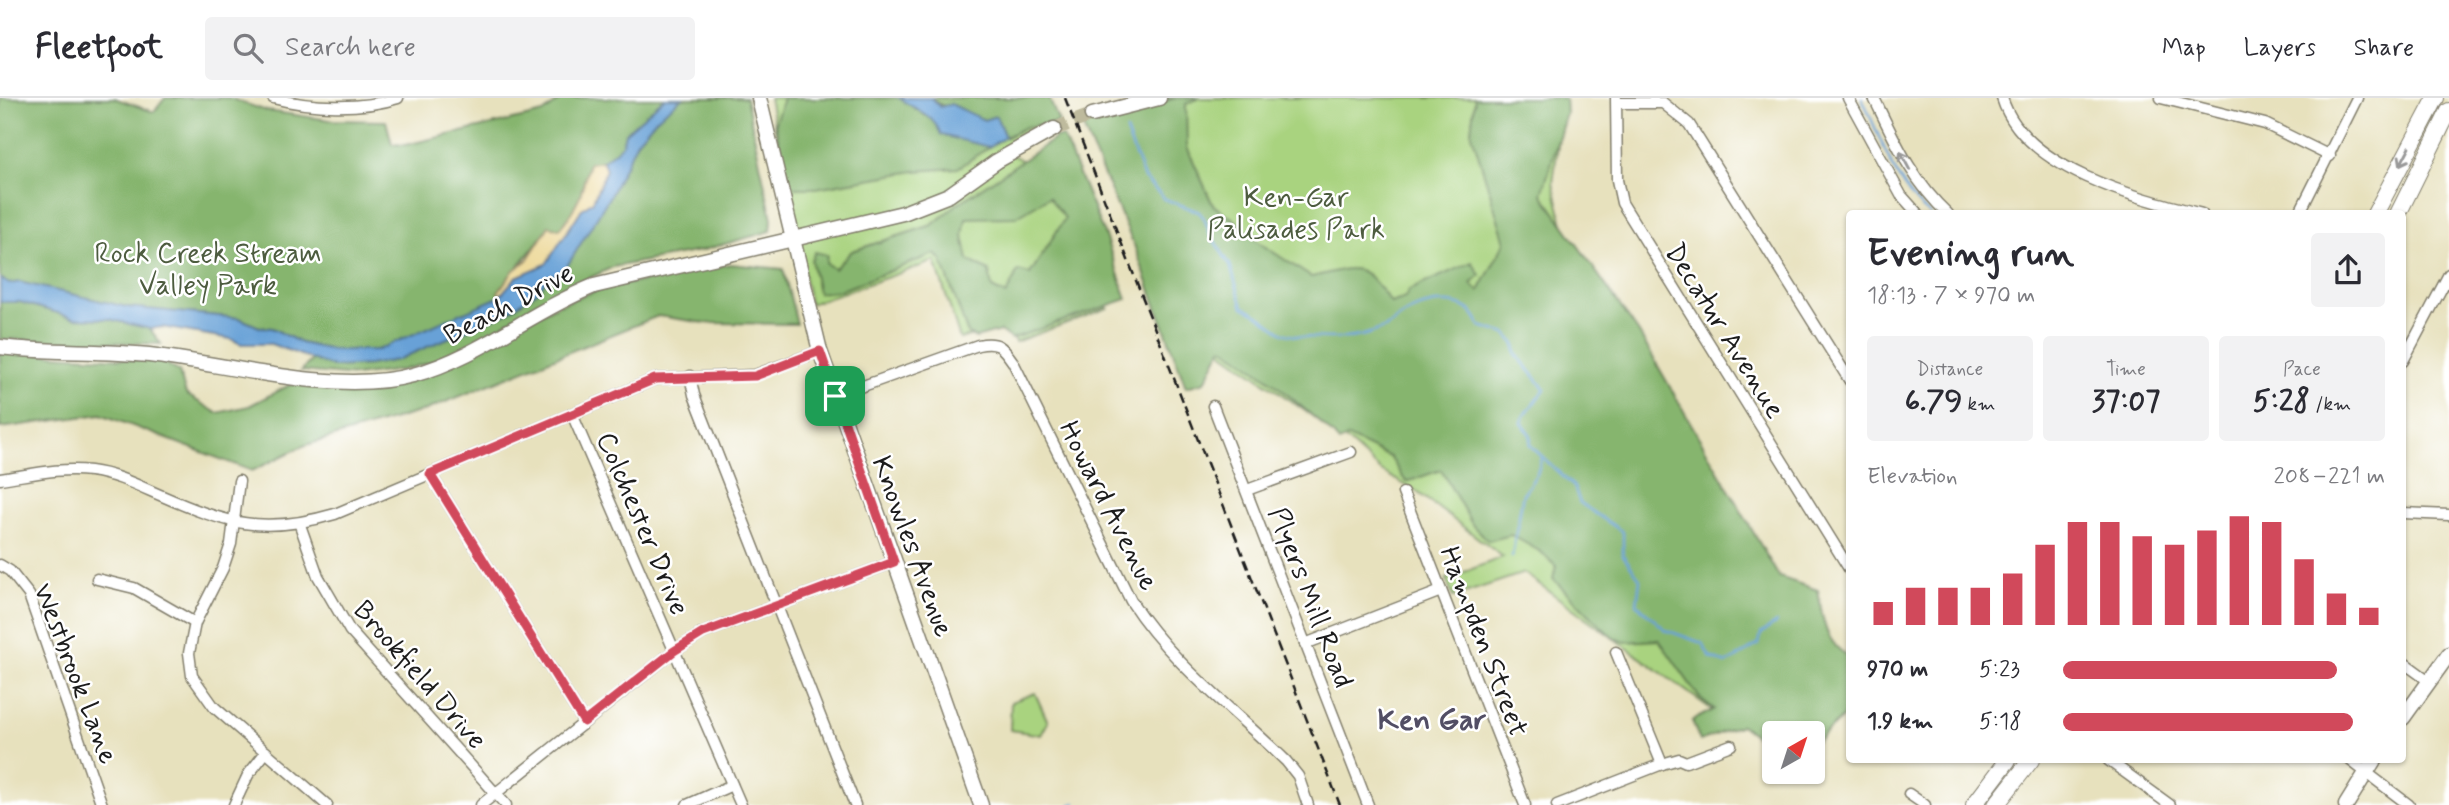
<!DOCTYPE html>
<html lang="en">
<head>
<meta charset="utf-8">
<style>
	:root { --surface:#fff; --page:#f2f2f3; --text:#2b2b33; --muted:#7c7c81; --line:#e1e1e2; --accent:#d1495b }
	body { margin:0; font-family:Mynerve,sans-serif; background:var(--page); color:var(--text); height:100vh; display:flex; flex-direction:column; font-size:26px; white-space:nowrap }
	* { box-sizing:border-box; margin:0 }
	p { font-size:23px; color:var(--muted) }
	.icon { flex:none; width:38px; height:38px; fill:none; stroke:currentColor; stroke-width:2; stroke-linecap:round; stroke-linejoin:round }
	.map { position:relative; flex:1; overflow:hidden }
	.details { position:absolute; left:1846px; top:112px; width:560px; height:553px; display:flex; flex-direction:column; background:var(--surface); border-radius:7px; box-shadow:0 2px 5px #0004 }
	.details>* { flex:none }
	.needle { width:46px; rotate:39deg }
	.controls { position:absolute; left:1762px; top:623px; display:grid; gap:14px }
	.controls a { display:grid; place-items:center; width:63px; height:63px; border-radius:7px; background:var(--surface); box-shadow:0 2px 5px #0004; font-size:35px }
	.pin { position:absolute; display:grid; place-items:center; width:60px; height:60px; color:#fff; margin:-30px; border-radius:14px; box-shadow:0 4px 10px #0006 }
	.round { display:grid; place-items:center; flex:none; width:74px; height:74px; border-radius:7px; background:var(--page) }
	.head { display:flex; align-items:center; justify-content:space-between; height:119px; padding:0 21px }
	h1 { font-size:38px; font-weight:700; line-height:52px }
	.metrics { display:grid; grid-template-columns:repeat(3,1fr); gap:10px; height:119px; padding:7px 21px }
	.metrics div { display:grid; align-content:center; border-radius:7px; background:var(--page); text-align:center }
	.metrics b { font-size:30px; font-weight:700 }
	.metrics small { font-size:19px; font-weight:400 }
	.metrics p { font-size:19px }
	.chart { height:196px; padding:14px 21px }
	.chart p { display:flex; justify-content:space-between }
	.chart svg { width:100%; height:126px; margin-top:7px; stroke:var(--accent); stroke-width:6 }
	ul { padding:0 21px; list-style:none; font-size:23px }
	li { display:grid; grid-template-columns:112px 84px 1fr; align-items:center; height:52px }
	li i { height:18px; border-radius:9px; background:var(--accent) }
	header { display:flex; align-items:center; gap:42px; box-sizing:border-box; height:98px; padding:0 35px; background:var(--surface); border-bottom:2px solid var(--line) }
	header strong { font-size:33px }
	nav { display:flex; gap:38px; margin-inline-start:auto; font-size:24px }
	.search { width:490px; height:63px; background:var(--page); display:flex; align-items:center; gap:18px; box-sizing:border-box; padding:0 24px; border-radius:7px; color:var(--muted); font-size:26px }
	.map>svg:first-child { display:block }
	.green { fill:#a9d37f; stroke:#62784e; stroke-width:2 }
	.forest { fill:#86b56e; stroke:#516845; stroke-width:2; fill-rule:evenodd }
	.sand { fill:#eeda9e; stroke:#857b5d; stroke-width:2 }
	.water { fill:#68a1d7; stroke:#425e7a; stroke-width:2 }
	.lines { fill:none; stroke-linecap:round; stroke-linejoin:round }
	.stream { stroke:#68a1d7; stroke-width:2.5 }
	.secondary-tunnel { stroke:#beba9d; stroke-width:14; stroke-dasharray:14 7; stroke-linecap:butt }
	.street-casing { stroke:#827e6c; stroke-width:13 }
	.secondary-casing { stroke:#827e6c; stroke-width:17 }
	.primary-casing { stroke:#827e6c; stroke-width:18 }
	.street { stroke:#fff; stroke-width:10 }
	.secondary { stroke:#fff; stroke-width:14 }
	.primary { stroke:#fff; stroke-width:16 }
	.rail { stroke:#1c1c1c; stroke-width:2.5; stroke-dasharray:10 5; stroke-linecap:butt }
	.oneway { stroke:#999 }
	.route-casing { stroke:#fff; stroke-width:14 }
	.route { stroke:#d1495b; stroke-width:9 }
	.labels { text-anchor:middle; stroke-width:5; stroke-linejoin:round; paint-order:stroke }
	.park-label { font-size:28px; fill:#4d5c3f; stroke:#fff }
	.street-label { font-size:28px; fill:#1c1c1c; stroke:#fff }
	.neighbourhood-label { font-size:30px; font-weight:bold; fill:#524e64; stroke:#fff }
</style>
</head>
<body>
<header>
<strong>Fleetfoot</strong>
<div class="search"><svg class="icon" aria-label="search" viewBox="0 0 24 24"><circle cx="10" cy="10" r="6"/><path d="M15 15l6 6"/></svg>Search here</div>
<nav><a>Map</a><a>Layers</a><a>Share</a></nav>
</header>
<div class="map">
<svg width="2449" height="707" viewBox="0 0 2449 707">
	<rect width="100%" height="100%" fill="#fff"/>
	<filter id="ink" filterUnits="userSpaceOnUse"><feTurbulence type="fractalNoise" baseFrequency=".0143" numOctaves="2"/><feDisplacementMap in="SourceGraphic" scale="14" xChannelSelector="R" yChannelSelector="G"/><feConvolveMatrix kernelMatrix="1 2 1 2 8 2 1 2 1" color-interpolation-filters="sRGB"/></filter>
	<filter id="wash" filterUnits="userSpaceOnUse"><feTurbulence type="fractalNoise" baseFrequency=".00686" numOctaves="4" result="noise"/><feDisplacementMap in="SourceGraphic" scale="28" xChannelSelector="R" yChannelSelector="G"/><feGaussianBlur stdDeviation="1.57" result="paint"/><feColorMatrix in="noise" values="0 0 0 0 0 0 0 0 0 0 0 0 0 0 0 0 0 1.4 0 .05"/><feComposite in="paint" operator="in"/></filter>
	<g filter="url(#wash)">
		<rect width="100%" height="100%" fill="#e7e1bd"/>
		<g class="green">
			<polygon points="769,0 926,0 993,46 1026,29 1059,24 1020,40 1002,51 1032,68 1048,98 1065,120 1063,125 1108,210 1015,244 1007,226 960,241 935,163 810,206"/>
			<polygon points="1153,0 1558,0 1562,17 1553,84 1572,163 1729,624 1524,475 1453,499 1446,481 1503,459 1417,394 1381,373 1350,345 1187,229"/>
			<polygon points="1035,595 1048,624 1041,637 1010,632 1011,604"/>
		</g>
		<g class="forest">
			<path d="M0,0H114L154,14L165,0H229L267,13L330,22L386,23L392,46L405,47L543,15L563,0H665L625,35L622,47L603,63L589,65L580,98L569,119L559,131L549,128C533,153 515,170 498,194L499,199L398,245L377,252H333L301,245L272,230L259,229L239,220L127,209L19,184L9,187L0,179Z"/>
			<polygon points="682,0 746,0 772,121 771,133 700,153 613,169 538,204 483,240 443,261 402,272 356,278 301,273 313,261 333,269 369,267 505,216 538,193 548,179 564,173 611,96 637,43 656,21"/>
			<polygon points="783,0 899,0 937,25 989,49 958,70 915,73 816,90 788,90 775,25"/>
			<path d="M931,0H1049L1059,24L1026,29L1005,39L996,18L984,22C967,13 945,13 931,0Z"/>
			<path d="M1176,0H1199L1186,6L1187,49L1213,107L1235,122L1258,144L1311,179C1360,168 1360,162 1391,205L1405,200L1409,192L1472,164L1480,177L1471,186L1479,193L1505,144L1471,33L1475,0H1565L1566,15L1542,96L1639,235L1779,479L1818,492C1823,521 1823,543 1850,560V613L1813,646V635H1774V652L1741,627L1700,643L1692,623L1714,611L1699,599L1659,542L1625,544L1613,540L1553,481L1556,468L1541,454L1511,437L1488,443L1473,428L1441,372L1406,384L1390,359L1348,339L1339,344C1325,326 1310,317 1294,302C1269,281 1250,266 1222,249L1205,284L1186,289L1134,147L1082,27Z"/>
			<path d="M1057,39H1063L1105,138L1127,201L1011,241L1000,233L976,240L968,236L941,161L934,156L839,193L818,195L811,162L815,154L827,157L826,165L834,171L852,153L932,127L956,107ZM1049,99L1065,120L1030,176L1018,173L1006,197L992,190L989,173L968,162L963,137L966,120L1016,119Z"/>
			<polygon points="730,166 783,171 797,226 705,225 658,218 426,312 303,348 252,373 101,316 0,330 0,254 162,263 179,274 186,296 217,315 249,308 295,284 396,286 558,207 597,192"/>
			<polygon points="0,204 20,204 75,220 109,221 150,231 161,246 0,241"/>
		</g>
		<polygon class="sand" points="603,63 606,72 593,103 582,111 546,167 516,179 499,199 498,194 514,172 527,162 549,128 559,131 569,119 580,98 589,65"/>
		<g class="water">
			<polygon points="665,0 682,0 656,21 637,43 611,96 564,173 548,179 538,193 504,216 397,262 369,267 333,269 271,246 241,246 231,241 162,229 150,231 109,221 75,220 20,204 0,204 0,180 9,186 19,184 127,209 239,220 259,229 272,230 301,245 333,252 377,252 499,199 516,179 546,166 582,111 593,103 606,72 603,63 622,47 625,35"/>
			<path d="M899,0H931L940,9L951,6L984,22L996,18L1005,39L989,49L941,37C934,17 916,12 899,0Z"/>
		</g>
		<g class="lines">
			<g class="stream">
				<path d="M1862,0C1879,36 1897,93 1930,116"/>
				<path d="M1126,33L1144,80L1165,101L1199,114L1204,120L1210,136L1230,167L1243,209C1260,215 1269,227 1284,235C1294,240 1330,240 1343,240C1358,240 1370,236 1384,230C1392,227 1398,219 1406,215C1428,202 1471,197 1480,228L1506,236L1515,246L1516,256L1545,291L1523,319L1522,325L1531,338L1530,347L1574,389L1580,405L1623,434V457L1640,481L1637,506L1666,532L1702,545L1710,559L1726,566L1759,546L1761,536L1776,525"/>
				<polyline points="1512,458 1523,396 1537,376 1542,360"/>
				<polyline points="1071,707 1075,705"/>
			</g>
		</g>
	</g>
	<g filter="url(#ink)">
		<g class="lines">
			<polyline class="secondary-tunnel" points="1054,31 1092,17"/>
			<g class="street-casing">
				<g id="street">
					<path d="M273,0C311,10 360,12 398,0"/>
					<polyline points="1616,0 1617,82 1622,105 1850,472"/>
					<polyline points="1848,0 1901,97 1918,116"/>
					<path d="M1874,0C1895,43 1912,83 1948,116"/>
					<path d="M2002,0C2024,72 2138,100 2202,116"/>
					<polyline points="2161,0 2265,26 2330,58"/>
					<polyline points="1617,5 1663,5 1689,26 1850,283"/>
					<polyline points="2299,116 2357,0"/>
					<polyline points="2403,263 2449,176"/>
					<polyline points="690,278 694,297 855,707"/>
					<path d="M835,298L978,247C998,243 1002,248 1013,264L1131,503C1171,565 1234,612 1286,663L1298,678L1308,707"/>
					<polyline points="1213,308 1368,707"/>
					<polyline points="572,316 741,707"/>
					<polyline points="430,376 584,624"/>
					<path d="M0,381C29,377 60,369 90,373C115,376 137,387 160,397C226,426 264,437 335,416L655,281L755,277L820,253"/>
					<polyline points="239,383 231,446 223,470 195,525 189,555 192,578 214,609 327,707"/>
					<polyline points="1247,392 1351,354"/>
					<polyline points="1403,395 1525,707"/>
					<polyline points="2403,415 2449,417"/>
					<polyline points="300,427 318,478 350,533 506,707"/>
					<polyline points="0,467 10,473 29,497 102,707"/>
					<polyline points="97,481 134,490 195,525"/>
					<polyline points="1305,546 1441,493"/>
					<polyline points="1616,554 1662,666"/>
					<polyline points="2403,564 2429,583"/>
					<polyline points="2108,662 2170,707"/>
					<polyline points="2350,662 2409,707"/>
					<polyline points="1909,696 1925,707"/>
					<polyline points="234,707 248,677 266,654"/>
					<polyline points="481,707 674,553 703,535 894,464"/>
					<polyline points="687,707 732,687"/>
					<polyline points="1557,707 1662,666 1679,661 1686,664 1731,647"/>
				</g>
			</g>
			<g class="secondary-casing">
				<g id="secondary">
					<polyline points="759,0 820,253 981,707"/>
					<polyline points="1092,17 1159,0"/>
					<path d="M0,249C49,255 99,252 149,257C228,266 336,298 413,277C479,259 532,213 594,188L903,115L949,97L997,63L1054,31"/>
					<polyline points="2403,620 2449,556"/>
					<polyline points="2346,707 2374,662"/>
				</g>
			</g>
			<g class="primary-casing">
				<g id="primary">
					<polyline points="2375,116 2436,0"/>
					<polyline points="2398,116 2449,13"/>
					<polyline points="1974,707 2008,662"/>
					<polyline points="1996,707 2031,662"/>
				</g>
			</g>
			<use href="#street" class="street"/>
			<use href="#secondary" class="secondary"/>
			<use href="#primary" class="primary"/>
			<polyline class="rail" points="1065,0 1340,707"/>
		</g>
		<defs><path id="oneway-shaft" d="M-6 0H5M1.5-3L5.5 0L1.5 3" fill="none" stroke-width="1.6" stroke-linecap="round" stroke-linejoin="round" transform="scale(1.75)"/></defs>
		<g class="oneway">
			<use href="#oneway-shaft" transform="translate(2405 58) rotate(118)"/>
			<use href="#oneway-shaft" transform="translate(1905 63) rotate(-118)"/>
		</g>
	</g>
	<g class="lines" filter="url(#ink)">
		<g class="route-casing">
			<polygon id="route" points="820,253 894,464 703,535 674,553 584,624 430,376 655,281 755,278"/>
		</g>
		<use href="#route" class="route"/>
	</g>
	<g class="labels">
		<g class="park-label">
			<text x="1296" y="108">Ken-Gar<tspan x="1296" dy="32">Palisades Park</tspan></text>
			<text x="208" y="164">Rock Creek Stream<tspan x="208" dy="32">Valley Park</tspan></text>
		</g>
		<g class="street-label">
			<text transform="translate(508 205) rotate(-28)" y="10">Beach Drive</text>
			<text transform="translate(1726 232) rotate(58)" y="10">Decatur Avenue</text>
			<text transform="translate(1110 407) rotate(63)" y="10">Howard Avenue</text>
			<text transform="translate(644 425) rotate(67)" y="10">Colchester Drive</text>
			<text transform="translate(914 448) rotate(70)" y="10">Knowles Avenue</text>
			<text transform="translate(1312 499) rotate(69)" y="10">Plyers Mill Road</text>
			<text transform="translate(1485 543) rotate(69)" y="10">Hampden Street</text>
			<text transform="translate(77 575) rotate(69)" y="10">Westbrook Lane</text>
			<text transform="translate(421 576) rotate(49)" y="10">Brookfield Drive</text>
		</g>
		<g class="neighbourhood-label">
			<text x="1432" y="631">Ken Gar</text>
		</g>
	</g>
</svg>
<div class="controls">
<a><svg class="needle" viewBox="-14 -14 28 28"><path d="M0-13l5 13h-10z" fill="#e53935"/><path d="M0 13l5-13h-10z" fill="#7c7c81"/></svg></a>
</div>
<div class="pin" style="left:835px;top:298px;background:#1e9e55"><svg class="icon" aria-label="arrive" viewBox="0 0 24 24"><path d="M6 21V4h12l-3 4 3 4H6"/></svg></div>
<section class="details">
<div class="head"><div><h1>Evening run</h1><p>18:13 · 7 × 970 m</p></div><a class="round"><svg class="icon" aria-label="share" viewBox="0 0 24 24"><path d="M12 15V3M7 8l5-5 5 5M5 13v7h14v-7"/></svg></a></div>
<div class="metrics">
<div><p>Distance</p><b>6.79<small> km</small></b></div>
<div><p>Time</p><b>37:07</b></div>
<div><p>Pace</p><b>5:28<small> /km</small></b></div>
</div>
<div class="chart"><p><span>Elevation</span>208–221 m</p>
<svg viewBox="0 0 160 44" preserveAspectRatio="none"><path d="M5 44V36M15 44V31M25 44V31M35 44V31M45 44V26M55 44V16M65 44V8M75 44V8M85 44V13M95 44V16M105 44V11M115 44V6M125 44V8M135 44V21M145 44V33M155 44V38"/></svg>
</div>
<ul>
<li><b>970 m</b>5:23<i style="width:85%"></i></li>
<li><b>1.9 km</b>5:18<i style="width:90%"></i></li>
</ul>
</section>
</div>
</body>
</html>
